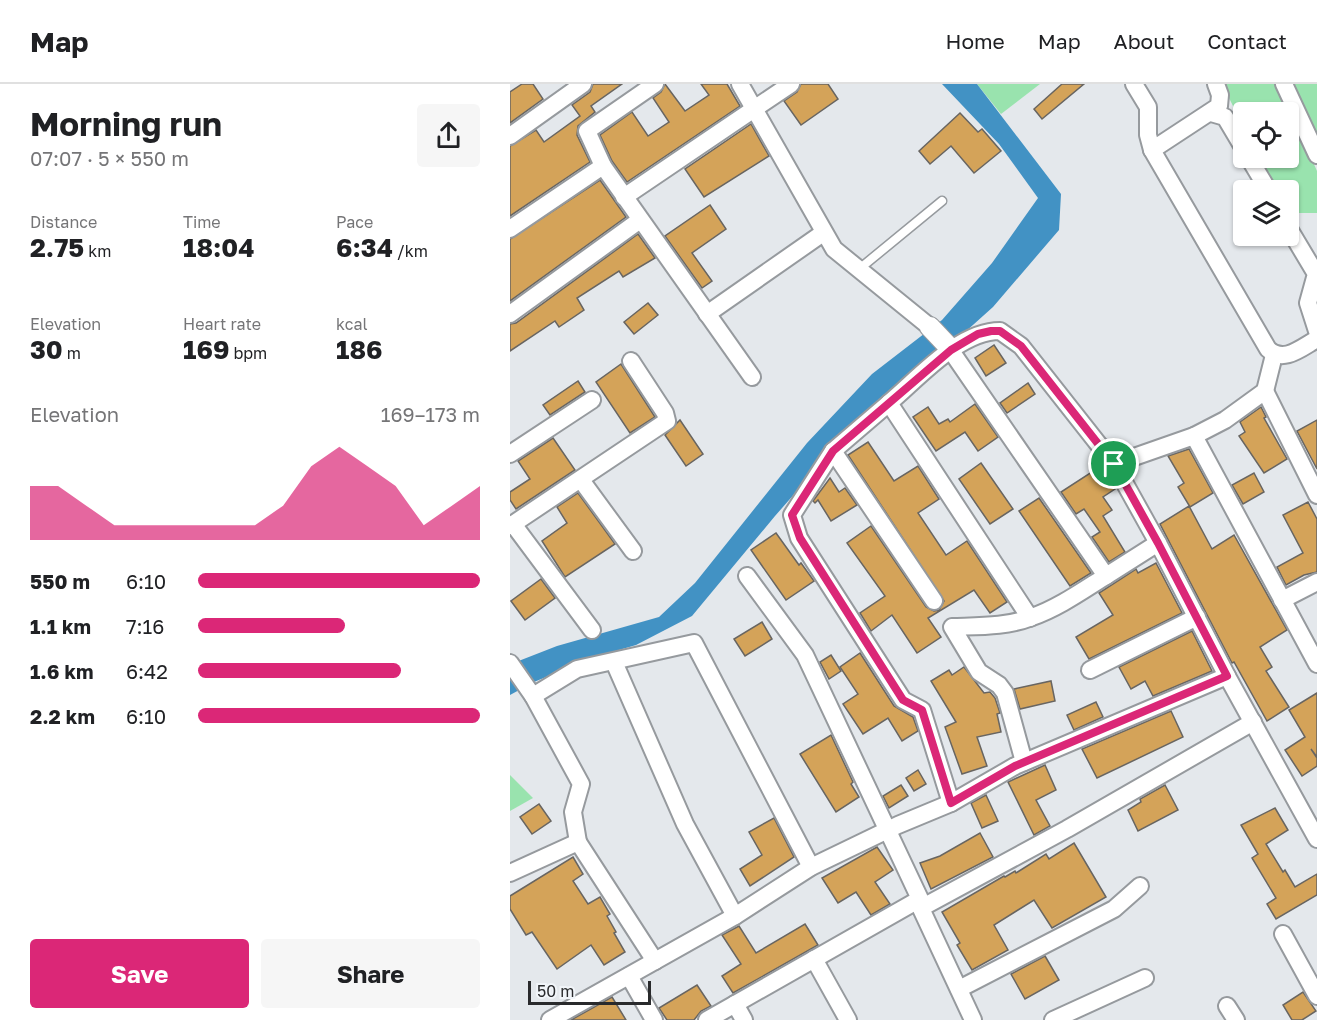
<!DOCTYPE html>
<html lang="en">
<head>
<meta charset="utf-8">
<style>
	:root { --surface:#fff; --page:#f6f6f6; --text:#202124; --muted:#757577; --line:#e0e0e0; --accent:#db2777 }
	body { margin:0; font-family:"Golos Text",sans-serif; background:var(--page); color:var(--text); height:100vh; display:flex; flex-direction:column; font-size:22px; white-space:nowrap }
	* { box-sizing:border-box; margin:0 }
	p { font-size:20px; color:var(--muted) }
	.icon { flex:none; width:33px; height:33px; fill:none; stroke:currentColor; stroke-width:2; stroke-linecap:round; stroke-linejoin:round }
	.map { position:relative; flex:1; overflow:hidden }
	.details { display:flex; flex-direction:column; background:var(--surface); width:510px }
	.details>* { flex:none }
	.controls { position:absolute; left:723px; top:18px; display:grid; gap:12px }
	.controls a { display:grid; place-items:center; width:66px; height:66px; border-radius:6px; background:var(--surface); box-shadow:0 2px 4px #0004; font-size:30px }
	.scale { position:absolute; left:18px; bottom:15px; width:123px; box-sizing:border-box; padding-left:6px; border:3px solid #292a2c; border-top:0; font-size:16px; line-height:21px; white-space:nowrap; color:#292a2c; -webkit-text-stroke:4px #f1f5f9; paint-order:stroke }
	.pin { position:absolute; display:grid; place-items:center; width:51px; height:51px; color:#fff; margin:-26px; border:3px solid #fff; border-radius:50%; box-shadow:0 2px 6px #0007 }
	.round { display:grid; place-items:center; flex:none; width:63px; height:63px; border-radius:6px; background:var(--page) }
	.headline { display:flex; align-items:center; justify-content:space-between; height:102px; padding:0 30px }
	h1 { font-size:33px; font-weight:700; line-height:45px }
	.stats { display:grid; grid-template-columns:repeat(3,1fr); gap:9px; height:102px; padding:6px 30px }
	.stats div { display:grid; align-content:center }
	.stats b { font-size:26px; font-weight:700 }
	.stats small { font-size:16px; font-weight:400 }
	.stats p { font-size:16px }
	.chart { height:168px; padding:12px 30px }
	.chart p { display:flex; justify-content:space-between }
	.chart svg { width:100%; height:108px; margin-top:6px; fill:var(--accent); opacity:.7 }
	.primary-button { display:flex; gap:12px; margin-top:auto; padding:12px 30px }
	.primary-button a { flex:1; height:69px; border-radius:6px; background:var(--accent); color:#fff; font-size:24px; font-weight:700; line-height:69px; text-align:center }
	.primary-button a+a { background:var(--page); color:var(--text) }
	ul { padding:0 30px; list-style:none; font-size:20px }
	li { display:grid; grid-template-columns:96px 72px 1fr; align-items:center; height:45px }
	li i { height:15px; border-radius:8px; background:var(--accent) }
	header { display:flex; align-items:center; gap:36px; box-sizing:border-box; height:84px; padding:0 30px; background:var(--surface); border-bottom:2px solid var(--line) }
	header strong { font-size:28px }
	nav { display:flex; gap:33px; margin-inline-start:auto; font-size:21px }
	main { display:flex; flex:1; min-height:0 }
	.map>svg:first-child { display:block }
	.green { fill:#99e3ae }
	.water { fill:#4292c4 }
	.building { fill:#d4a359; stroke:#686561; stroke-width:1.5 }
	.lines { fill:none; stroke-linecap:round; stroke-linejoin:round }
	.service-casing { stroke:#969a9e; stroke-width:11 }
	.minor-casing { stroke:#969a9e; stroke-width:20 }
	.tertiary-casing { stroke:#969a9e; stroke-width:22 }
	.service { stroke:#fff; stroke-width:8 }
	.minor { stroke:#fff; stroke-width:16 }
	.tertiary { stroke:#fff; stroke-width:20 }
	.route-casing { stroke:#fff; stroke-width:12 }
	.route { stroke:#db2777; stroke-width:8 }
</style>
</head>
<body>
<header>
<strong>Map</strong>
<nav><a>Home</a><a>Map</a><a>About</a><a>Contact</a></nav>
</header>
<main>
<section class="details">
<div class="headline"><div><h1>Morning run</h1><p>07:07 · 5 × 550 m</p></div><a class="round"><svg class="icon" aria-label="share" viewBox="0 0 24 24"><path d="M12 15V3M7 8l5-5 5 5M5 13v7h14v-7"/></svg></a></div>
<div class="stats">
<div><p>Distance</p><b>2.75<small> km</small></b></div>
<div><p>Time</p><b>18:04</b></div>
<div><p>Pace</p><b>6:34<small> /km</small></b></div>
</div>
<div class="stats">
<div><p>Elevation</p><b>30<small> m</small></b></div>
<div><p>Heart rate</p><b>169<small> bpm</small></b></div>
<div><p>kcal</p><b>186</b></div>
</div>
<div class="chart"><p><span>Elevation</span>169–173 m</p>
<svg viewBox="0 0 160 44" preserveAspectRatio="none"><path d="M0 44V22L10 22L20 30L30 38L40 38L50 38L60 38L70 38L80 38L90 30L100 14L110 6L120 14L130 22L140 38L150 30L160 22V44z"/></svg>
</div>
<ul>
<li><b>550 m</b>6:10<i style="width:100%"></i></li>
<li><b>1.1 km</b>7:16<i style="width:52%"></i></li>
<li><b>1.6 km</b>6:42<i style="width:72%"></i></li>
<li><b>2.2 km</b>6:10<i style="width:100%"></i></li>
</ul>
<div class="primary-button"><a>Save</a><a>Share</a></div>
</section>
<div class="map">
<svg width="807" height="936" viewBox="0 0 807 936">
	<rect width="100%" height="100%" fill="#e4e8ec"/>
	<g class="green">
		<polygon points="467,0 530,0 491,30"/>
		<polygon points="712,0 768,0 807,87 807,129 779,129 778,106 767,106 750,74 778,74 778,28 734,28 733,42"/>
		<polygon points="780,0 807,0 807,58"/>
		<polygon points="0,691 23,714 0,727"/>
	</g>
	<polygon class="water" points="432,0 467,0 551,110 549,146 483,223 415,284 345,341 265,432 182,532 126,561 82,574 24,598 0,611 0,581 6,578 47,562 149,533 185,499 297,359 362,290 432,236 482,179 528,114 489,60"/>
	<g class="building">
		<polygon points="12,0 23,0 33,15 0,39 0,8"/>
		<polygon points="83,0 112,0 81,22 85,28 68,42 67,51 80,78 0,132 0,62 26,46 34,58 70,32 62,21 80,8"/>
		<polygon points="155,0 175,27 199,11 191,0 217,0 230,22 117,98 102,77 90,51 122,28 138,52 159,38 143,14 151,8"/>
		<polygon points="291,0 318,0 328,15 291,41 274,17 287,8"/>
		<polygon points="552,0 574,0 532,35 524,25"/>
		<polygon points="450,29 468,48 472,45 491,67 464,89 441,62 420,80 409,67"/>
		<polygon points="241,40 259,72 194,113 175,85"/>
		<polygon points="90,96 116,133 0,217 0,155"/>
		<polygon points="200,121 216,145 182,169 202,197 192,204 155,152"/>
		<polygon points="128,150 145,174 113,193 109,187 67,214 74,226 49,243 45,237 0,267 0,240 6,239"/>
		<polygon points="138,219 148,231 124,250 114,238"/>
		<polygon points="484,261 496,279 476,292 465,274"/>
		<polygon points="111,280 145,333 120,349 86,298"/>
		<polygon points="68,297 75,308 40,331 33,321"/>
		<polygon points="518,299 525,310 497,329 490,319"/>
		<polygon points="465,320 488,353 468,367 455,348 426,367 403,333 418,323 429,340 438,335 440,338"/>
		<polygon points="751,323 756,333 754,334 777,375 754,389 729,352 735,348 730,338"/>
		<polygon points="170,336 193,370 176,382 155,351"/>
		<polygon points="807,336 807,385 787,347"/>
		<polygon points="43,354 65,386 6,425 0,416 0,408 20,395 8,377"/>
		<polygon points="358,358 384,397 408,382 429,415 408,429 436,471 457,457 497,518 480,529 464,506 418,534 431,553 407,569 382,531 361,547 350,529 375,512 337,459 361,442 416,523 424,527 429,526 434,517 338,371"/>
		<polygon points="679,365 703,409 680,423 668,403 674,399 658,372"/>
		<polygon points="471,379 503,425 480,440 449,395"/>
		<polygon points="591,382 605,405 593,413 602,426 593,432 615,468 599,478 582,453 590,448 574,425 566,430 551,408"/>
		<polygon points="744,389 754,408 733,420 722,401"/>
		<polygon points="320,394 329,408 335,404 347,421 321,437 308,416 305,419 303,417"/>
		<polygon points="68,409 105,460 55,493 32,457 57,439 47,423"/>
		<polygon points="529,414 581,489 560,502 509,427"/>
		<polygon points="798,418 807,435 807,488 794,491 776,501 767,483 793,469 773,431"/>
		<polygon points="679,422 702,465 724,451 777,546 750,563 762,583 756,587 779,623 757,637 724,578 722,579 650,440"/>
		<polygon points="266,449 289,481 291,479 304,497 276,516 241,466"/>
		<polygon points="646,479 672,529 579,575 566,553 603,531 589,509 626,485 628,489"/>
		<polygon points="31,495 45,514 15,536 1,517"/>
		<polygon points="252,538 262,555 235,572 224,555"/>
		<polygon points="682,547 702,587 643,612 635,597 621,605 609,583"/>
		<polygon points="350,569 384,622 403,633 408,647 392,657 378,634 353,650 333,620 348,610 330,583"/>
		<polygon points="321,571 331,587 319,595 310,578"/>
		<polygon points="454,583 474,609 480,608 485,614 490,629 487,630 491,648 467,653 477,682 452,690 435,643 446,638 421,597 439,586 442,591"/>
		<polygon points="541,597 545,617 510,625 504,605"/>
		<polygon points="807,609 807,673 801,665 807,674 807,682 792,692 775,666 795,653 779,626"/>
		<polygon points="586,618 593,633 564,646 557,631"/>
		<polygon points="661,627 673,653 587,694 572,665"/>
		<polygon points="321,651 343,698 341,700 349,713 326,728 290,670"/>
		<polygon points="535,681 546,706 526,716 540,742 524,751 498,698"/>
		<polygon points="408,686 416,700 404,707 396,694"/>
		<polygon points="391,701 398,712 379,724 373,712"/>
		<polygon points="655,701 668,726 628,747 618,726 631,718 630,715"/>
		<polygon points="476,711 488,737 472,744 461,719"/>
		<polygon points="29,720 41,737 22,750 10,733"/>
		<polygon points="765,724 778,746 756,760 773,788 775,786 785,803 807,790 807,811 766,835 757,820 766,814 742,774 748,770 731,741"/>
		<polygon points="264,734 284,773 240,802 230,785 252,771 239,748"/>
		<polygon points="470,749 483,773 421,805 410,779 430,772"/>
		<polygon points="564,759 596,813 542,844 524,816 484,841 498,866 462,886 447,861 450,859 432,828 494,792 495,793 505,787 506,789 536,770 539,775"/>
		<polygon points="367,763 383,786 365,798 380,820 361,831 346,808 328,819 312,794"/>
		<polygon points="63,773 73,790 63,797 78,820 90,813 100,830 97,832 106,848 104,849 115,868 94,881 81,861 47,885 22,848 16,851 0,825 0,812"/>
		<polygon points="295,840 308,861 223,909 212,892 231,880 212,851 229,842 246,869"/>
		<polygon points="535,872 549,896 515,915 501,890"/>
		<polygon points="187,901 201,922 191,927 184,936 157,936 149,924"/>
		<polygon points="793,908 806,927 792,936 782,936 773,921"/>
		<polygon points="102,913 116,936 61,936"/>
	</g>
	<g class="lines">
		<g class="service-casing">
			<polyline id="service" points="348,186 432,117"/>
		</g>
		<g class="minor-casing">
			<g id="minor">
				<polyline points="230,0 324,165 420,243"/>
				<path d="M624,0L638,23V51L642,66L758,265C773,280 791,264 807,255"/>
				<polyline points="774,0 807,71"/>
				<polyline points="701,29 715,33 734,65"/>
				<polyline points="0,52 73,0"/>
				<polyline points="642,66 709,22 710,11 706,0"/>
				<polyline points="739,74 758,106"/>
				<polyline points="93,82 242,293"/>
				<polyline points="114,113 281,0"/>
				<polyline points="778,143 806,190 798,219 807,247"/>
				<polyline points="0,145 93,82 77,47 145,0"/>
				<polyline points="0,230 130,136"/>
				<polyline points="197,230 313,149"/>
				<polyline points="437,261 596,492 648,459 717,592 807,755"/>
				<polyline points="755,307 807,411"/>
				<path d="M379,319C409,294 449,247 490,247L511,262L604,380L684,352L715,336L755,307L764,271"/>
				<polyline points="684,352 807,580"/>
				<polyline points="323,367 424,517"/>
				<polyline points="0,370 82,316"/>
				<polyline points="604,380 648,459"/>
				<polyline points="71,396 123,467"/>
				<polyline points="3,440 82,546"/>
				<polyline points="0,442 157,337 155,329 121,277"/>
				<polyline points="772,516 807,498"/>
				<polyline points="104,578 175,740 225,832"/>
				<polyline points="0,579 23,612 71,700 63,728 68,758"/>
				<polyline points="580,586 687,533"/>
				<polyline points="23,612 67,585 184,559 301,783"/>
				<path d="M514,678L495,609L489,601L469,588L442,543C468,542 497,543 522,533C548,524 572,507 596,492"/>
				<polyline points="441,719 412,626 393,616 289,454 282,431 323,367 379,319 520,534"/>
				<polyline points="0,789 68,758 145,877"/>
				<polyline points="407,816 463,936"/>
				<polyline points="411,824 557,745 743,638"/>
				<polyline points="773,850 807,912"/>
				<polyline points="304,875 338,936"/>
				<polyline points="119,892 144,936"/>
				<polyline points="449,905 604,825 630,802"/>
				<polyline points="225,920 234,936"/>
				<polyline points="717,922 726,936"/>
				<polyline points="40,936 225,832 301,783 388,741 441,719 505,682 717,592"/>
				<polyline points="197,936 410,815 295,571 237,492"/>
				<polyline points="543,936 635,894"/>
			</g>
		</g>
		<g class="tertiary-casing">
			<polyline id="tertiary" points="420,243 437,261"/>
		</g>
		<use href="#service" class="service"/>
		<use href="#minor" class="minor"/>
		<use href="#tertiary" class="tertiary"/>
	</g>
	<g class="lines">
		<g class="route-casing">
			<polygon id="route" points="481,247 490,247 511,262 604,380 648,459 717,592 505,682 441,719 412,626 393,616 290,454 282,431 323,367 441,266 468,250"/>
		</g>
		<use href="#route" class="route"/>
	</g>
</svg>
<div class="controls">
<a><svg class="icon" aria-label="locate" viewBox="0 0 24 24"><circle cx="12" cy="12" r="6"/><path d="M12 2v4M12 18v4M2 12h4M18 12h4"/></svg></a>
<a><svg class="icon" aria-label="layers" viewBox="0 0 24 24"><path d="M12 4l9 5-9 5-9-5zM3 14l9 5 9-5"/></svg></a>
</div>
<div class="scale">50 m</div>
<div class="pin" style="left:604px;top:380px;background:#1e9e55"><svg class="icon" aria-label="arrive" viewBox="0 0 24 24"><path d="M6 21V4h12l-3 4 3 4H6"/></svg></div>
</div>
</main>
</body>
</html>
